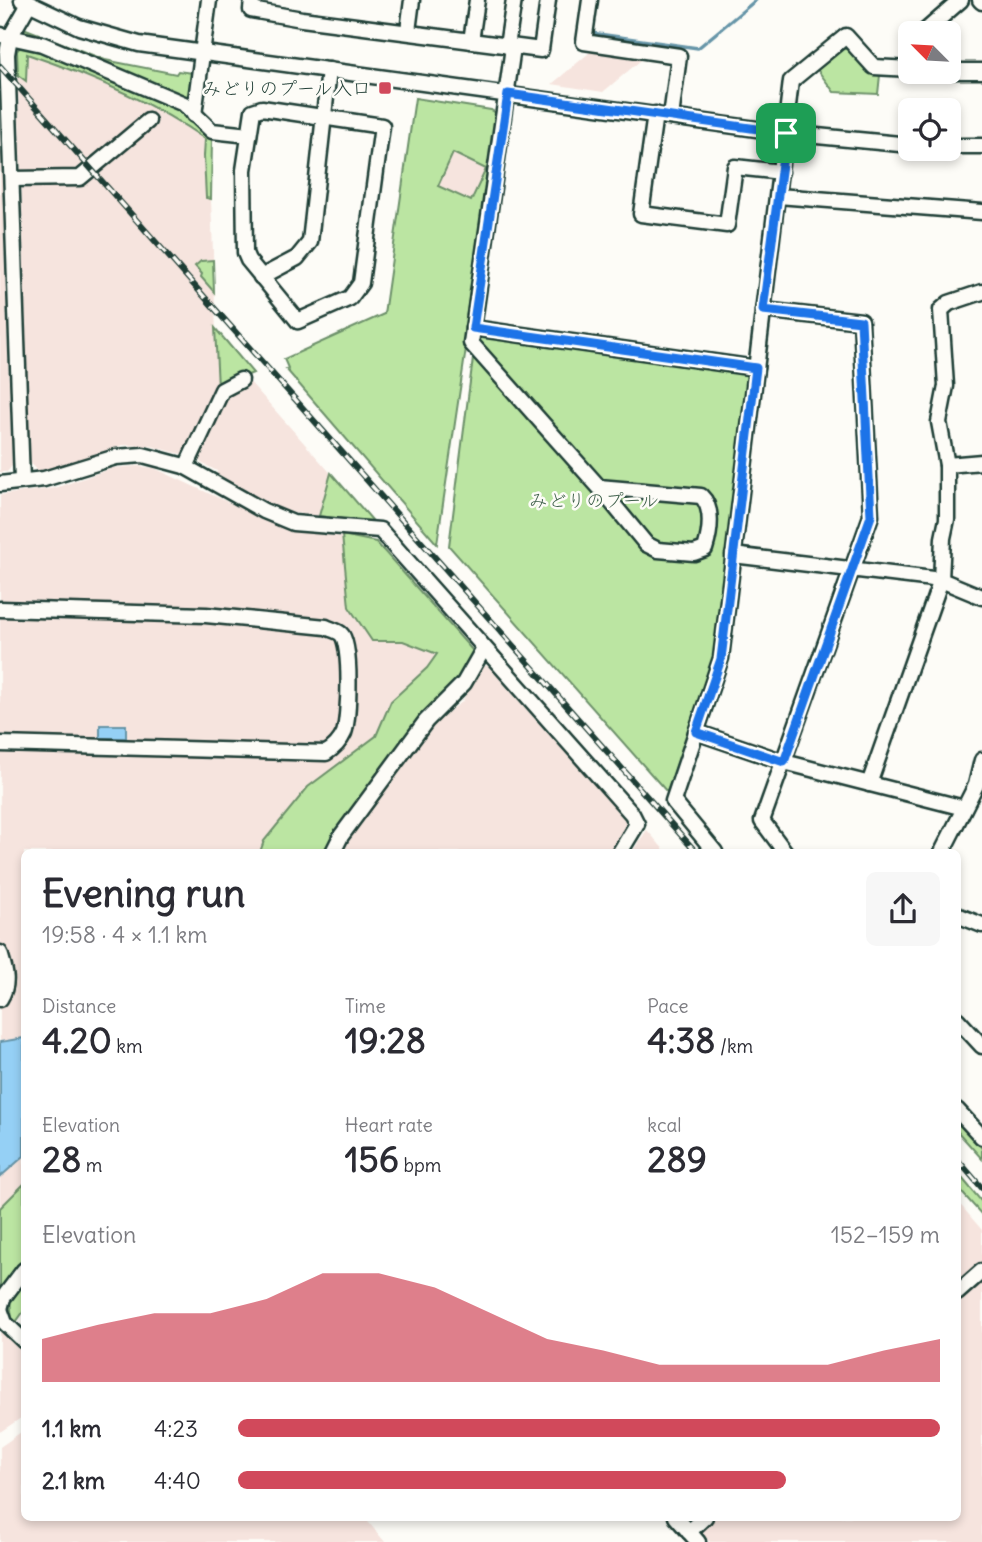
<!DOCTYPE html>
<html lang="en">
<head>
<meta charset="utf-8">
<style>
	:root { --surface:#fff; --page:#f7f7f7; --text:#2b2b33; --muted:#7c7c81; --accent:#d1495b }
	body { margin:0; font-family:Delius,"Klee One",sans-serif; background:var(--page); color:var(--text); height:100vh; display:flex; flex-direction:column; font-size:26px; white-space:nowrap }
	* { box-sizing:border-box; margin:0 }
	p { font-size:23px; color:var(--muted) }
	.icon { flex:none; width:38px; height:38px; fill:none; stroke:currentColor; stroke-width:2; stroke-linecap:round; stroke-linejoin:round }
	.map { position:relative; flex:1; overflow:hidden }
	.side { position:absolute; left:21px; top:849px; width:940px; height:672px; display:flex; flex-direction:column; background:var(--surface); border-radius:10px; box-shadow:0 4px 10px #0003 }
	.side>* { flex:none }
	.needle { width:46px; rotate:294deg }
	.tools { position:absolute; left:898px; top:21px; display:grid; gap:14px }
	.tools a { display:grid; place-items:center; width:63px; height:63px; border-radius:10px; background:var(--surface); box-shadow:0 4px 10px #0003; font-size:35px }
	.pin { position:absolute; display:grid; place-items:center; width:60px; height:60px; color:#fff; margin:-30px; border-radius:14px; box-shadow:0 4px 10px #0006 }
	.round { display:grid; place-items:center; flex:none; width:74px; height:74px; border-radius:10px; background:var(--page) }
	.headline { display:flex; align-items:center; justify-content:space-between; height:119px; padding:0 21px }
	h1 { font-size:38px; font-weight:700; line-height:52px }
	.stats { display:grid; grid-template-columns:repeat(3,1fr); gap:10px; height:119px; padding:7px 21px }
	.stats div { display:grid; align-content:center }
	.stats b { font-size:35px; font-weight:700 }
	.stats small { font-size:19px; font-weight:400 }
	.stats p { font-size:19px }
	.chart { height:196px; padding:14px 21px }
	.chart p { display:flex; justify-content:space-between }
	.chart svg { width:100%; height:126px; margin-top:7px; fill:var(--accent); opacity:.7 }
	ul { padding:0 21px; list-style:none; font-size:23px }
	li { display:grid; grid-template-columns:112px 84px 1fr; align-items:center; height:52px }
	li i { height:18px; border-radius:9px; background:var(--accent) }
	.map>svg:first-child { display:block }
	.built { fill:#f6e4de }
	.green { fill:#bbe5a2; stroke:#6d916b; stroke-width:2; fill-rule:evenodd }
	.water { fill:#95d0f5; stroke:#6695a8; stroke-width:2 }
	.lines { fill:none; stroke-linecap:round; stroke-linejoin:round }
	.stream { stroke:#6695a8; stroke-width:3.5 }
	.minor-casing { stroke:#1f3d34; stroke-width:19 }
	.minor { stroke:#fdfcf7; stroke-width:14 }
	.rail-casing { stroke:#1f3d34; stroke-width:6 }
	.rail { stroke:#fdfcf7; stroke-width:3.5; stroke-dasharray:10; stroke-linecap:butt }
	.route-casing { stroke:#fff; stroke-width:14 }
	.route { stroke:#1a73e8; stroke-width:9 }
	.poi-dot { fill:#d1495b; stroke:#fdfcf7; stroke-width:2.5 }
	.labels { text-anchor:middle; stroke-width:5; stroke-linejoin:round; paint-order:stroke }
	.poi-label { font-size:19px; fill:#1f3d34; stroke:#fdfcf7; text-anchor:end }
	.park-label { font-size:19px; fill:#3e5f4a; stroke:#fdfcf7 }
</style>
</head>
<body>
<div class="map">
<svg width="982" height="1542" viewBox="0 0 982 1542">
	<rect width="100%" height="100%" fill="#fdfcf7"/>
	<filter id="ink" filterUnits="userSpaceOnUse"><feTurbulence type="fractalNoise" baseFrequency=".0143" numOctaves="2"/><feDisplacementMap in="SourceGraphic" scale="14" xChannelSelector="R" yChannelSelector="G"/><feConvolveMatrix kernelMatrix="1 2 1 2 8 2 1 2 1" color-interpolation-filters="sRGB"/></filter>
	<g filter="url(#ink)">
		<g class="built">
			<polygon points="21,46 172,104 212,137 211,199 218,387 190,449 181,454 151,446 123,445 39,472 30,462 17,51"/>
			<polygon points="595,48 646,56 603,92 552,84"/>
			<polygon points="0,129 12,466 7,472 0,472"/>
			<polygon points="453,153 487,169 471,202 437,186"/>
			<polygon points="249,381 375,523 287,512 276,508 217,474 217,471 201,463 197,454 222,399 231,389"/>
			<polygon points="138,466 154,468 286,529 376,542 473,651 326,852 24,852 24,1261 0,1289 0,495 55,488 113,468"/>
			<polygon points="481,666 488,666 627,822 626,828 610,852 341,852 352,831 433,723 462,702"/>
			<polygon points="647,830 666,852 632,852"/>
			<polygon points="957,1201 982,1230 982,1264 957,1286"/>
			<polygon points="982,1279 982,1542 710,1542 702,1533 703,1527 714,1517 957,1517 957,1301"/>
			<polygon points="0,1331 24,1354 24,1416 0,1432"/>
			<polygon points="24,1430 24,1517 364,1517 385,1542 0,1542 0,1447"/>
		</g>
		<g class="green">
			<polygon points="26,29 105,60 176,74 178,71 193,73 192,97 188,100 22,33"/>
			<path d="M21,46L45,50L172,104L212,137L211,199L206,198L204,156L205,139C151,101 89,75 27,54L26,81L18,75L17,51Z"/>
			<polygon points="839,49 851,49 873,74 880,75 878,94 834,92 816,68"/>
			<path d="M415,98L491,110L496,113L464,333L468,335L437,544L286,369L288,368L284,359L384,314ZM453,153L486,169L471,201L438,186Z"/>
			<polygon points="213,260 214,292 201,277 202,274 195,266 201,261"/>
			<polygon points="215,328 253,373 218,387"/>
			<polygon points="476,335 746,372 749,376 714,661 667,792 449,546"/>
			<polygon points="331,473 372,520 375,523 319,516"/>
			<polygon points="342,535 376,542 473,651 469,665 326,852 260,852 264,841 308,787 376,736 391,701 427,668 437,654 403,641 372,641 349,607"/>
			<polygon points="957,1120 982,1148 982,1159 957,1131"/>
			<polygon points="957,1172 982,1202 982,1215 957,1187"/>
			<polygon points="24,1184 24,1261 0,1289 0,1208"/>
			<polygon points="24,1281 24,1311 16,1322 12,1319 10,1300"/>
		</g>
		<g class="water">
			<rect x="100" y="725" width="26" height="13"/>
			<polygon points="24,1038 24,1156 0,1177 0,1042"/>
		</g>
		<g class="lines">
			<polyline class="stream" points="591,33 698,48 756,0"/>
			<g class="minor-casing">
				<g id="minor">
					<polyline points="22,0 79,27 139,44 786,133 910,145"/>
					<polyline points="252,0 251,10 302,19 541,50 548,0"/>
					<polyline points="590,0 584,42 679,56 671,117"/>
					<polyline points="980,0 982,2"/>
					<polyline points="408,31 412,0"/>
					<polyline points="923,33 961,0"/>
					<polyline points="1,35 42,44 184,104 212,131 249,135"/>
					<polyline points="471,41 477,0"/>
					<polyline points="507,46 514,0"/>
					<path d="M513,47L471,343L599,487L646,544L658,550L694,553L705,549C710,533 714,508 701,496L599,487"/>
					<polyline points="948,71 982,71"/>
					<polygon points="262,108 382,126 361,283 350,298 298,321 248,260 245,253 244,170 253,111"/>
					<polyline points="655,114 641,214 727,225 735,167 781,172"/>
					<polyline points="194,115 209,0"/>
					<polyline points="948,146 982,146"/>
					<polyline points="12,179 80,178 148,121"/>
					<polyline points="778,196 982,212"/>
					<polyline points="261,277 297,258 310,242 329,70"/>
					<polyline points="763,310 861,321 871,516 762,821 785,852"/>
					<polyline points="473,328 756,368"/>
					<polyline points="947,465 939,422 946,386 941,310 949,303 982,292"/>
					<polyline points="186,467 222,390 241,380"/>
					<polyline points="22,481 7,54 10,37 29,4"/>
					<polyline points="0,484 44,479 116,457 143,455 184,466 264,511 293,523 380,530 632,814 637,824 620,852"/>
					<polyline points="733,555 941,580 982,597"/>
					<path d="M0,609L206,615L326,627C330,629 338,631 341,634C352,644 349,718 344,733C340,742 334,748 326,753L0,744"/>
					<polyline points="696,732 784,762 964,808"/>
					<polyline points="869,784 941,580 943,538 947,519 947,465 982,462"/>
					<polyline points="333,852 341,836 426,721 464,683 484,648"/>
					<polyline points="715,852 673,801 721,658 791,81 846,36 874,67 910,69"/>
					<polyline points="942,852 976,785 982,760"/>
					<polyline points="957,915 982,925"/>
					<path d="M0,953C5,970 10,983 0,999"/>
					<polyline points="957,1019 982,1046"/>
					<polyline points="957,1110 982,1137"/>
					<polyline points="957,1293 982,1271"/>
					<polyline points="0,1309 3,1298 24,1270"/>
					<polyline points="0,1309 5,1323 24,1341"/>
					<polyline points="676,1517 698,1542"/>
					<polyline points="689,1532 705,1517"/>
				</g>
			</g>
			<use href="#minor" class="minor"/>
			<g class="rail-casing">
				<g id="rail">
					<polyline points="0,66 696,852"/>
					<polyline points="957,1159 982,1188"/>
				</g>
			</g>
			<use href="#rail" class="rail"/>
		</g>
	</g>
	<g class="lines" filter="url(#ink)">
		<g class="route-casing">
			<polygon id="route" points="508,94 786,133 763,310 861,321 871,516 784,762 696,732 721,659 756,368 473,328"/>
		</g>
		<use href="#route" class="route"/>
	</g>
	<rect class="poi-dot" x="378" y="81" width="14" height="14" rx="3.5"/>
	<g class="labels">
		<g class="poi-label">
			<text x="371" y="95">みどりのプール入口</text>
		</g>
		<g class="park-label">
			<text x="594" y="507">みどりのプール</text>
		</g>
	</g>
</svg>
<div class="tools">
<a><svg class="needle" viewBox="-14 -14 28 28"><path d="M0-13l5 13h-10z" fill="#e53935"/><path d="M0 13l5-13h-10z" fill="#7c7c81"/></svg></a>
<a><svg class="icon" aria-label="locate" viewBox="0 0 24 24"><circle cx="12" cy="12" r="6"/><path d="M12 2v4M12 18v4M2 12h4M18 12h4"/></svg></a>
</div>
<div class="pin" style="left:786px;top:133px;background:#1e9e55"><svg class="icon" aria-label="arrive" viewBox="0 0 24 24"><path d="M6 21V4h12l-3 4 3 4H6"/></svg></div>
<section class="side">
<div class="headline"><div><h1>Evening run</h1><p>19:58 · 4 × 1.1 km</p></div><a class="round"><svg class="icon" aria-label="share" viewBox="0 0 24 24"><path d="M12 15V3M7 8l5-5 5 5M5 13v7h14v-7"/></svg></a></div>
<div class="stats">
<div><p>Distance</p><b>4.20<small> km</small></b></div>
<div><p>Time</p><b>19:28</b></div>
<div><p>Pace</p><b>4:38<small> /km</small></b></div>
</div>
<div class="stats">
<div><p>Elevation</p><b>28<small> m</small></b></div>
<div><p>Heart rate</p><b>156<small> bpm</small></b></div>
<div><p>kcal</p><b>289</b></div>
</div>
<div class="chart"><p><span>Elevation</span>152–159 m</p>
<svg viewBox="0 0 160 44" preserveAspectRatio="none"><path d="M0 44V29L10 24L20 20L30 20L40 15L50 6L60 6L70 11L80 20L90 29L100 33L110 38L120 38L130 38L140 38L150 33L160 29V44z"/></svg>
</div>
<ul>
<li><b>1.1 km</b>4:23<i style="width:100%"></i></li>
<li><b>2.1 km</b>4:40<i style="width:78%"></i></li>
</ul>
</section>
</div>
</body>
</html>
